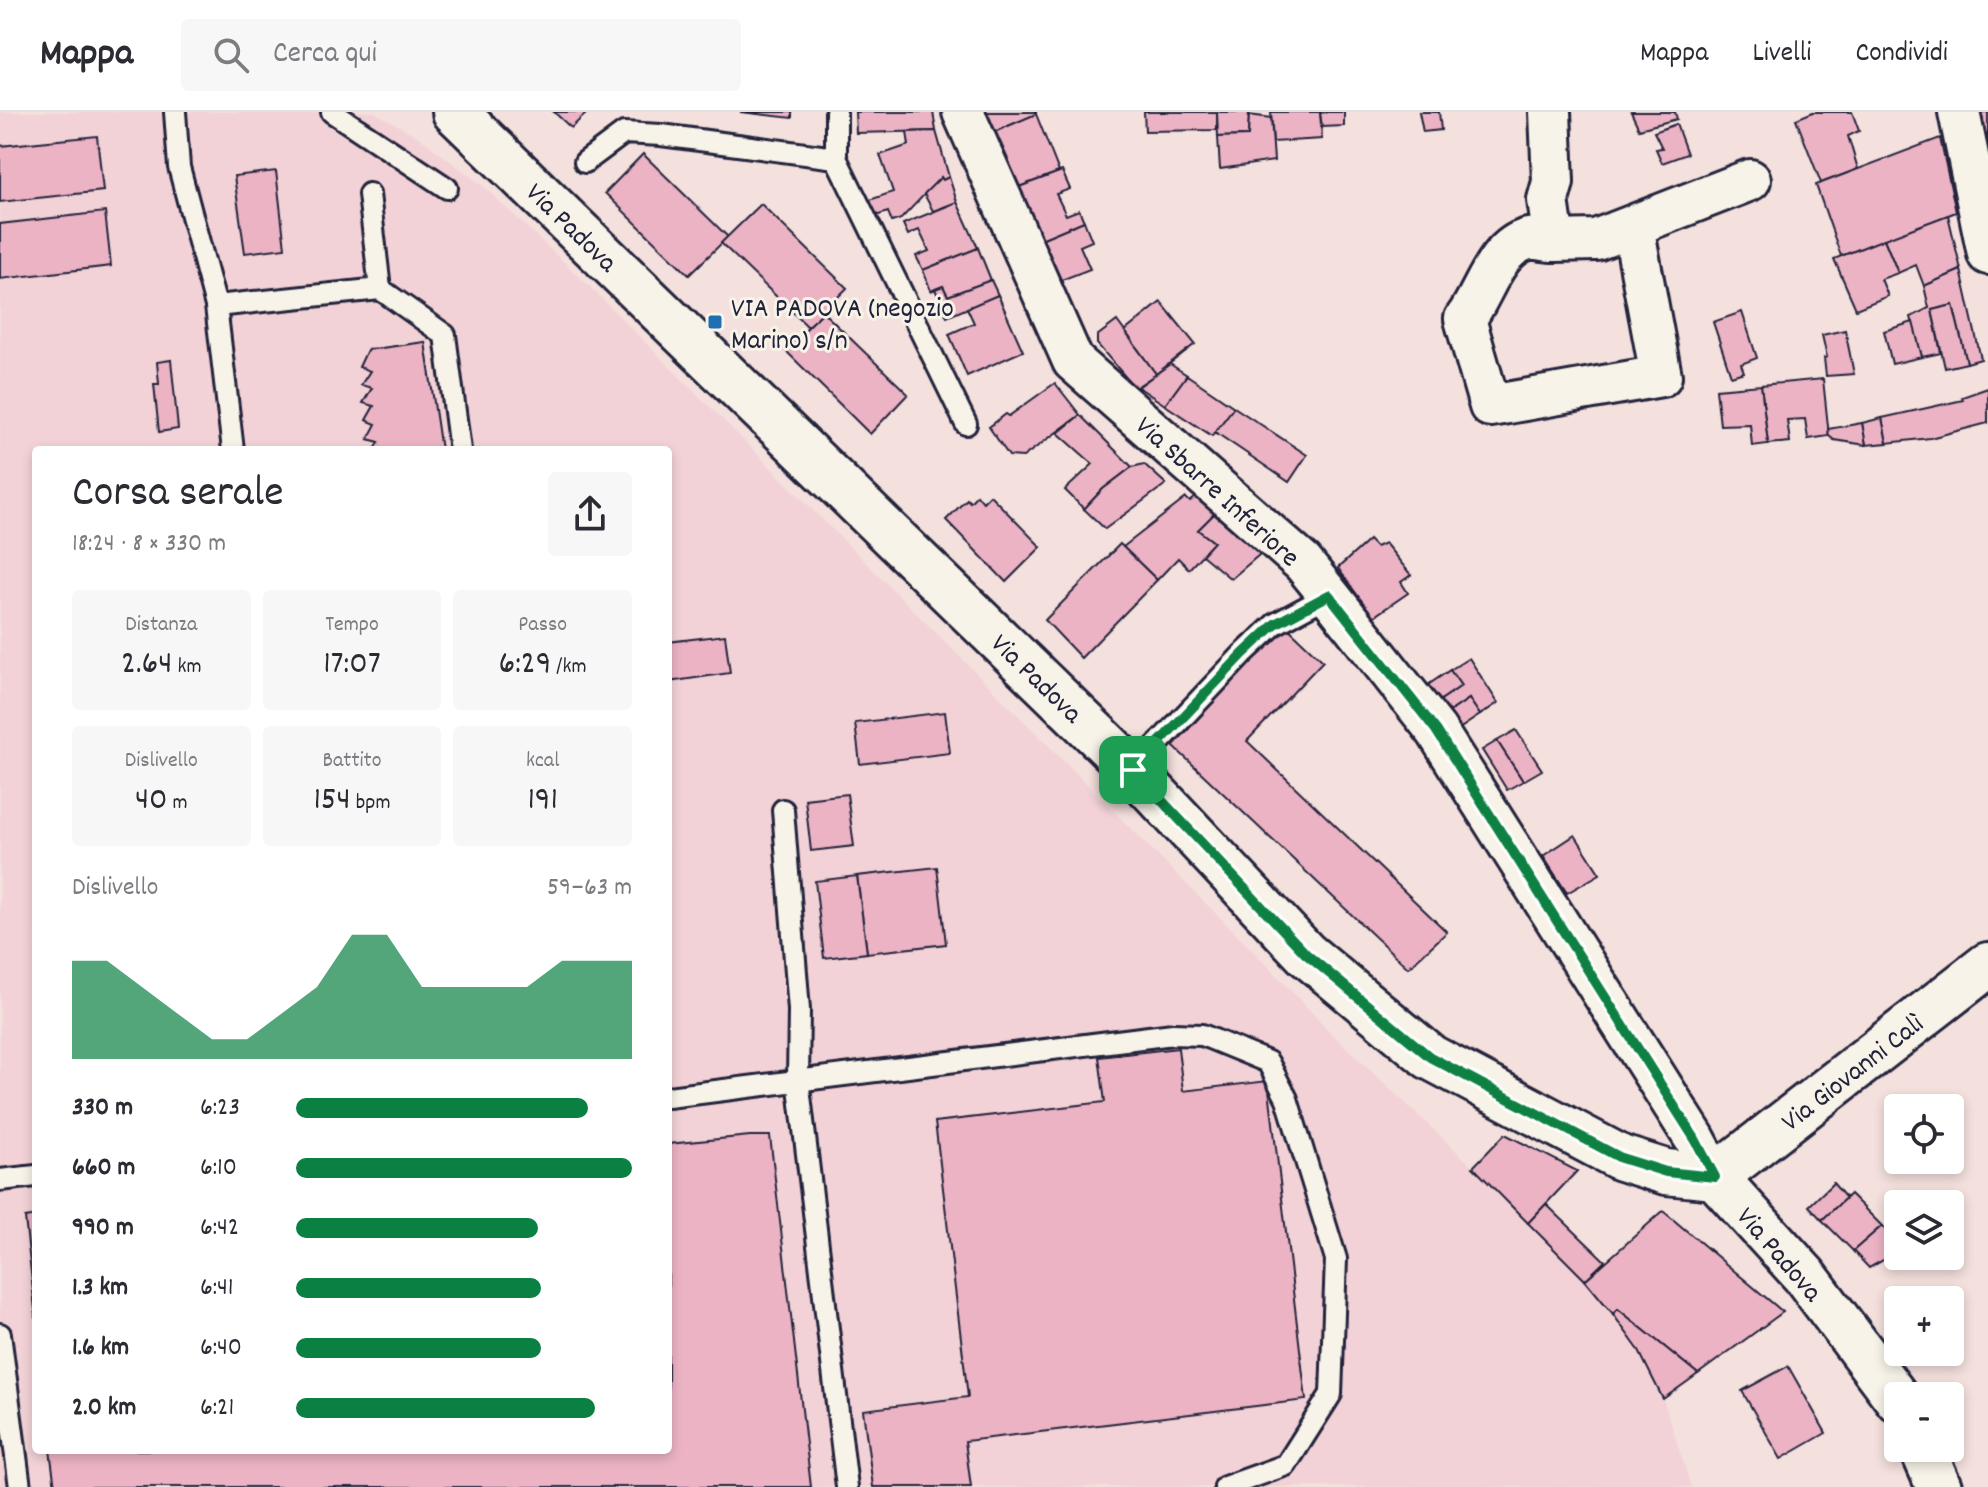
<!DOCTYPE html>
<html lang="it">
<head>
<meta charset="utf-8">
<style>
	:root { --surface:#fff; --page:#f7f7f7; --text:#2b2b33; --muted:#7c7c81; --line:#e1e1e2; --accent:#0b8043 }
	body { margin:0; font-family:Dekko,sans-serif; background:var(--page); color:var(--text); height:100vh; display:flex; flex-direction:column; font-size:30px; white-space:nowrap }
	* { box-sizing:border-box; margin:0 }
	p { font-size:26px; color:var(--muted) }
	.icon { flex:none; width:44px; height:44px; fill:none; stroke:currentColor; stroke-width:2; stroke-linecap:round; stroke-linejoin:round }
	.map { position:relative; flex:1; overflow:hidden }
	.drawer { position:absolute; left:32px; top:334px; width:640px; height:1008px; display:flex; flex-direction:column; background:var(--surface); border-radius:8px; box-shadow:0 4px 12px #0003 }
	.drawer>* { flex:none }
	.buttons { position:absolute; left:1884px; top:982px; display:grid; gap:16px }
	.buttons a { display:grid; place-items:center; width:80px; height:80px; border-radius:8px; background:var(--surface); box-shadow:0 4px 12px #0003; font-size:40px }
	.pin { position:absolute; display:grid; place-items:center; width:68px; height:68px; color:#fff; margin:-34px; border-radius:16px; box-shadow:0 4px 12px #0006 }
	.round { display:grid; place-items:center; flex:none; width:84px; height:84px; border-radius:8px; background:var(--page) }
	.head { display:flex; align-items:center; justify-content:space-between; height:136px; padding:0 40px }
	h1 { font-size:44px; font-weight:600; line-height:60px }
	.figures { display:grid; grid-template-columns:repeat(3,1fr); gap:12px; height:136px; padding:8px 40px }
	.figures div { display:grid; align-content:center; border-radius:8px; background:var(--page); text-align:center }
	.figures b { font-size:34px; font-weight:600 }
	.figures small { font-size:22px; font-weight:400 }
	.figures p { font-size:22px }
	.chart { height:224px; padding:16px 40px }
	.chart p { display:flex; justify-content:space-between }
	.chart svg { width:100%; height:144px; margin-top:8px; fill:var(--accent); opacity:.7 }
	ul { padding:0 40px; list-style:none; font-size:26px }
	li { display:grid; grid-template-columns:128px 96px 1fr; align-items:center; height:60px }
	li i { height:20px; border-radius:10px; background:var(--accent) }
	header { display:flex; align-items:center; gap:48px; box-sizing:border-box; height:112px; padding:0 40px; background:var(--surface); border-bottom:2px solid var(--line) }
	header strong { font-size:38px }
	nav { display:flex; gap:44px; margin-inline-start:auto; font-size:28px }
	.search { width:560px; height:72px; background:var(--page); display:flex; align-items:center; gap:20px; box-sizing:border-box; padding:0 28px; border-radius:8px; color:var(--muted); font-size:30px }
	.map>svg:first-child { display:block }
	.built { fill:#f2d2d6; fill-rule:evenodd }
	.building { fill:#ecb3c4; stroke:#22223b; stroke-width:2 }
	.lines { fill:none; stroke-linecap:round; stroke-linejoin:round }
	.service-casing { stroke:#22223b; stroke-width:26 }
	.minor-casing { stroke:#22223b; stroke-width:46 }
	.tertiary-casing { stroke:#22223b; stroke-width:50 }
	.service { stroke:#f7f3e8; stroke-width:20 }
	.minor { stroke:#f7f3e8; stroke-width:40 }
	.tertiary { stroke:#f7f3e8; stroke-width:44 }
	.route-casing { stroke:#fff; stroke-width:16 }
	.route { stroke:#0b8043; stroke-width:10 }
	.poi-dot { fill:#1f6fb2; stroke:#f7f3e8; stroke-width:3 }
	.labels { text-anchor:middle; stroke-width:6; stroke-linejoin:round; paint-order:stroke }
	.street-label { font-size:28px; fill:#22223b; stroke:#f7f3e8 }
	.poi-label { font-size:28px; fill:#22223b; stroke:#f7f3e8; text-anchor:start }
</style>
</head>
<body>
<header>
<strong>Mappa</strong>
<div class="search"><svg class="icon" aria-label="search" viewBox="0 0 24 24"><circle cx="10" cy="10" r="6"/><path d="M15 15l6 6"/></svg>Cerca qui</div>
<nav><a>Mappa</a><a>Livelli</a><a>Condividi</a></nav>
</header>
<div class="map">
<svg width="1988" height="1375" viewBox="0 0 1988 1375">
	<rect width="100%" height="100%" fill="#f4e0dd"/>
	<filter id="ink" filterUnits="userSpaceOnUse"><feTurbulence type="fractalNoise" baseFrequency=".0125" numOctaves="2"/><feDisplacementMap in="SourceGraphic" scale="16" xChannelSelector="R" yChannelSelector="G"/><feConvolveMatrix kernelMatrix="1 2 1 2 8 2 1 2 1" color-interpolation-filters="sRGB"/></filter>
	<g filter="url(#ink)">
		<path class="built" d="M0,0H374L417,24L483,74L590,175L934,519L1262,848L1333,923L1473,1055L1585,1168L1638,1237L1663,1287L1691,1375H0ZM36,338H668V1338H36Z"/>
		<g class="building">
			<polygon points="554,0 588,0 571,16"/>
			<polygon points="740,0 792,0 792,6"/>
			<polygon points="855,0 933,0 936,19 856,21"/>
			<polygon points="975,0 1036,0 1036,2 985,24"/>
			<polygon points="1144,0 1217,0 1217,18 1145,19"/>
			<polygon points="1217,0 1249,0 1248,24 1218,25"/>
			<polygon points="1271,0 1320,0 1322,27 1273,30"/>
			<polygon points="1320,0 1344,0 1344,14 1322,15"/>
			<polygon points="1419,0 1439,0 1441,18 1423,20"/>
			<polygon points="1631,0 1675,0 1677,7 1639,17"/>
			<polygon points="1813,0 1852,0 1859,19 1848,24 1858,57 1821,71 1796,7"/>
			<polygon points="1972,0 1988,0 1988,58"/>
			<polygon points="1036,2 1059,60 1008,79 985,24"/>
			<polygon points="1249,3 1271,6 1274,49 1220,57 1218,25 1248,24"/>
			<polygon points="1676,12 1687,42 1662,51 1656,37 1662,36 1654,20"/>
			<polygon points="936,19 949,65 943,68 941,65 901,107 892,110 888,100 870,106 864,90 893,80 880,43 909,33 907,20"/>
			<polygon points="97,24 103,79 0,90 0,34"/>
			<polygon points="1940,26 1956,100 1841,144 1816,73"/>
			<polygon points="643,42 728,125 689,163 605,81"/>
			<polygon points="276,59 285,136 245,141 234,64"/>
			<polygon points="1062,59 1070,77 1056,82 1066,103 1079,98 1084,109 1034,130 1011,78"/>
			<polygon points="941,65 943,68 949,65 957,90 933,99 924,82"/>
			<polygon points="957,90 978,136 923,158 916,144 929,139 919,118 908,123 903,112"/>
			<polygon points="761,92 847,176 808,215 721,131"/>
			<polygon points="105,100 111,154 0,167 0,112"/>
			<polygon points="1948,103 1961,158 1924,174 1916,153 1898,161 1884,127"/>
			<polygon points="1084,109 1092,129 1080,134 1090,157 1051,172 1034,130"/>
			<polygon points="1884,127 1898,161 1881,167 1888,184 1856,197 1834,147"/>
			<polygon points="978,136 991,168 948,184 943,174 931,179 923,158"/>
			<polygon points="1961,158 1981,247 1967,251 1953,193 1932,198 1941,241 1922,245 1911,205 1929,196 1924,174"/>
			<polygon points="991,168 998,183 947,205 935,177 943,174 948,184"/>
			<polygon points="998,183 1023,239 967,264 949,222 974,211 967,196"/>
			<polygon points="1161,190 1195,232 1156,262 1125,219"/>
			<polygon points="1953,193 1967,251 1945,256 1932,198"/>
			<polygon points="823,200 908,282 870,322 785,238"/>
			<polygon points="1742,200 1757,246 1741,252 1744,260 1731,264 1713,210"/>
			<polygon points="1117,209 1156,262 1135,276 1097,232 1097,224"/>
			<polygon points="1913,210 1922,245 1892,252 1884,219"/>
			<polygon points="1845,218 1854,262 1826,264 1824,246 1827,245 1822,223"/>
			<polygon points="425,230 441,338 375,338 379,330 368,327 376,312 366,308 374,294 363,291 372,276 361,273 370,259 359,255 367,238"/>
			<polygon points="171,248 178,317 159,320 154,272 159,272 157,250"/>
			<polygon points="1170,252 1187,263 1165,293 1138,275"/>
			<polygon points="1187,263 1234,295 1212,324 1165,293"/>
			<polygon points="1823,267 1829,324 1808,327 1805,307 1787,308 1790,330 1768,332 1761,273"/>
			<polygon points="1055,271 1080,303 1023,345 1009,344 989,315 1006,302 1009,304"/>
			<polygon points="1761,273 1768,332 1752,334 1750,312 1720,313 1716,277"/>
			<polygon points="1988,276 1988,311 1930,326 1887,331 1882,306 1963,288 1962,285"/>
			<polygon points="1234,295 1307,343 1289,370 1215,320"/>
			<polygon points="1080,303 1132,355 1103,377 1084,397 1065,378 1093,352 1058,321"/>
			<polygon points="1882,306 1887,331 1866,333 1862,311"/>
			<polygon points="1862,311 1866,333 1834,328 1829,324 1828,317"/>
			<polygon points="1144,352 1166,372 1105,417 1084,397 1103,377 1132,355"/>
			<polygon points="1201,381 1219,397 1198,418 1214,430 1189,457 1178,446 1157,468 1123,435 1186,386 1190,390"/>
			<polygon points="977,383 983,390 990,383 1041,435 1006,470 946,408 967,387 970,390"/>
			<polygon points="1219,397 1266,437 1231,467 1202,443 1214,430 1198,418"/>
			<polygon points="1369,428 1376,435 1385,431 1411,463 1401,470 1408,481 1373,505 1338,456"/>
			<polygon points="1120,432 1157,468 1081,546 1045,508"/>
			<polygon points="1284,512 1323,549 1247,629 1447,820 1408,856 1173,634"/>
			<polygon points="725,523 730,561 668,570 668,530"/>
			<polygon points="1469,546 1498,591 1480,603 1469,587 1445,603 1436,591 1461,574 1450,558"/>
			<polygon points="1450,558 1461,574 1436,591 1425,575"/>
			<polygon points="1469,587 1480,603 1456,619 1445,603"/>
			<polygon points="945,600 950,641 860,652 855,611"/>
			<polygon points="1516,618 1542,658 1523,669 1497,629"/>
			<polygon points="1497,629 1523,669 1507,678 1482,638"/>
			<polygon points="847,682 854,734 811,739 805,687"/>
			<polygon points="1575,723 1600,762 1567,781 1543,744"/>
			<polygon points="937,755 946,832 867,841 857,764"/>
			<polygon points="857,764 867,841 824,846 815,769"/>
			<polygon points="1178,936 1183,979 1268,969 1306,1288 965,1329 971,1375 873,1375 863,1298 968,1285 935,1010 1105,990 1099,945"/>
			<polygon points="1505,1022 1577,1059 1528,1111 1473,1055"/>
			<polygon points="750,1024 770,1024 811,1375 55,1375 50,1338 668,1338 668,1032"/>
			<polygon points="1833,1071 1846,1086 1822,1108 1809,1094"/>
			<polygon points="1850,1082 1882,1114 1853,1139 1822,1108"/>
			<polygon points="1546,1092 1605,1149 1585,1168 1528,1111"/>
			<polygon points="1663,1099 1783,1200 1698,1262 1618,1197 1613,1202 1585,1168"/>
			<polygon points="36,1104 36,1207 25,1106"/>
			<polygon points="1882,1114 1891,1124 1898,1118 1898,1140 1869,1156 1853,1139"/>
			<polygon points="1618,1197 1698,1262 1663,1287 1638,1237 1613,1202"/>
			<polygon points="1788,1254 1826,1321 1781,1347 1742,1279"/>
		</g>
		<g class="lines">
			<g class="service-casing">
				<g id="service">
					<polyline points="175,0 179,55 216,194"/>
					<polyline points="332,0 447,76"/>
					<polyline points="836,0 836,46 966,312"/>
					<polyline points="585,50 624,21 661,23 836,46"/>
					<polyline points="369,82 380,177"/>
					<polyline points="233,338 216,194 380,177 445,223 460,338"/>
					<polyline points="1133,658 1243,542 1275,512 1329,483"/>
					<polyline points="783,698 799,898 798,967 847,1375"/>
					<polyline points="668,985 1173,922 1202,923 1268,950 1287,987 1336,1147 1331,1282 1286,1353 1225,1375"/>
					<polyline points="0,1068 36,1064"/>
					<polyline points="0,1222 20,1375"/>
				</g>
			</g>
			<g class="minor-casing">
				<g id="minor">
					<polyline points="963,0 1073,249 1303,451 1329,483 1436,618 1695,1027 1715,1065"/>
					<polyline points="1550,0 1553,70 1548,88 1554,129 1596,128 1750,68"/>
					<polyline points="1959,0 1988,142"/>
					<path d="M1554,129C1546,129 1535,126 1528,127C1494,136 1484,183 1465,207L1490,294L1661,264L1633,114"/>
				</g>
			</g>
			<g class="tertiary-casing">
				<g id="tertiary">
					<polyline points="455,0 1133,658 1306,842 1430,945 1621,1046 1666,1060 1715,1065 1805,1164 1898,1288"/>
					<polyline points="1715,1065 1988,853"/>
					<polyline points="1922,1336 1939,1375"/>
				</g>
			</g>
			<use href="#service" class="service"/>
			<use href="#minor" class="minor"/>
			<use href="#tertiary" class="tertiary"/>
		</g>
	</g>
	<g class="lines" filter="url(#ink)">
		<g class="route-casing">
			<polygon id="route" points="1329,483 1436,618 1695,1027 1715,1065 1666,1060 1621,1046 1430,945 1306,842 1133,658 1243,542 1275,512"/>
		</g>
		<use href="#route" class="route"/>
	</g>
	<rect class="poi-dot" x="707" y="202" width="16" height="16" rx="4"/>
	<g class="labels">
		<g class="street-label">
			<text transform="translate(573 114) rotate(44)" y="10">Via Padova</text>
			<text transform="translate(1219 378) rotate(42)" y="10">Via Sbarre Inferiore</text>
			<text transform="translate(1038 565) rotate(44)" y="10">Via Padova</text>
			<text transform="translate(1851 959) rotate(-38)" y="10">Via Giovanni Calì</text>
			<text transform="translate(1781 1141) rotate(49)" y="10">Via Padova</text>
		</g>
		<g class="poi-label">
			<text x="731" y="204">VIA PADOVA (negozio<tspan x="731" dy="32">Marino) s/n</tspan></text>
		</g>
	</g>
</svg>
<div class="buttons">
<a><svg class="icon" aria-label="locate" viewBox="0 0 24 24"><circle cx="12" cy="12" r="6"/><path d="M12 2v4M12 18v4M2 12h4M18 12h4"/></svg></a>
<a><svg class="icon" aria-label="layers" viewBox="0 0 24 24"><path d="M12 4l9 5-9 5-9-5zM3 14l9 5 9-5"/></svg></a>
<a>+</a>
<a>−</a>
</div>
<div class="pin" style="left:1133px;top:658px;background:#1e9e55"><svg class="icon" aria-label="arrive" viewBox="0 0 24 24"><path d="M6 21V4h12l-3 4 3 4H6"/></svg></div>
<section class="drawer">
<div class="head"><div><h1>Corsa serale</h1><p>18:24 · 8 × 330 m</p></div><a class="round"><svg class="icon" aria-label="share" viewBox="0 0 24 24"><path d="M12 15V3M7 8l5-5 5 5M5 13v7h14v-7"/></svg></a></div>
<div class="figures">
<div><p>Distanza</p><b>2.64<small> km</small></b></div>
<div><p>Tempo</p><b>17:07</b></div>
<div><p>Passo</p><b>6:29<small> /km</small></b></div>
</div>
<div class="figures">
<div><p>Dislivello</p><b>40<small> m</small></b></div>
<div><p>Battito</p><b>154<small> bpm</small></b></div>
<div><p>kcal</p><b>191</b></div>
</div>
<div class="chart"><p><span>Dislivello</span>59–63 m</p>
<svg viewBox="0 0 160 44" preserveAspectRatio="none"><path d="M0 44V14L10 14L20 22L30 30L40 38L50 38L60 30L70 22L80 6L90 6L100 22L110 22L120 22L130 22L140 14L150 14L160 14V44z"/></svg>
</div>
<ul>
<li><b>330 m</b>6:23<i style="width:87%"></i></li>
<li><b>660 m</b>6:10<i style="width:100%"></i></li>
<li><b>990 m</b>6:42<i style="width:72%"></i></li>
<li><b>1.3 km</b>6:41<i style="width:73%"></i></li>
<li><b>1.6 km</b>6:40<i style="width:73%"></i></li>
<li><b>2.0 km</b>6:21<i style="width:89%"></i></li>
</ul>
</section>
</div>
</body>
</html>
